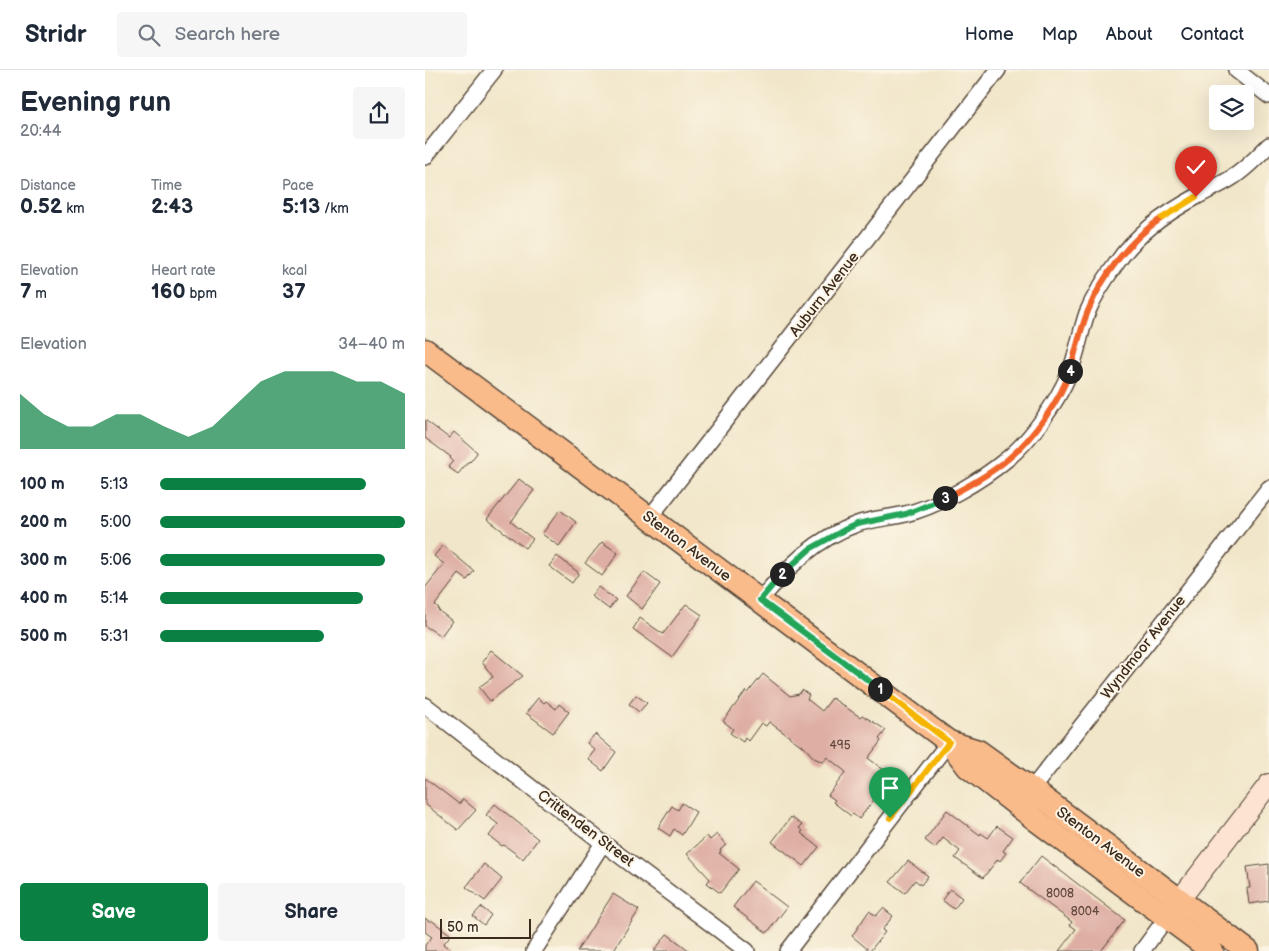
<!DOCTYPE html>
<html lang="en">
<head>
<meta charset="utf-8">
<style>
	:root { --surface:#fff; --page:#f6f6f7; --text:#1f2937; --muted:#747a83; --line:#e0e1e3; --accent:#0b8043 }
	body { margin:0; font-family:"Balsamiq Sans",sans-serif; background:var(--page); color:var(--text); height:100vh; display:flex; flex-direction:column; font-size:19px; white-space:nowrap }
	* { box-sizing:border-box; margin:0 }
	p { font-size:16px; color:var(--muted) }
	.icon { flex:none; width:28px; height:28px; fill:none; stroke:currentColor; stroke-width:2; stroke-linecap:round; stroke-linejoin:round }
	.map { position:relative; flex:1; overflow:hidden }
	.panel { display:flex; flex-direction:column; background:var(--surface); width:425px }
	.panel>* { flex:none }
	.controls { position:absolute; left:784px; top:15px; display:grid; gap:10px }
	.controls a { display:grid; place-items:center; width:45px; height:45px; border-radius:5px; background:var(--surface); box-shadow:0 5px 20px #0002; font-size:25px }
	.scale { position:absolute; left:15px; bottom:12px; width:91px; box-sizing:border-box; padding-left:5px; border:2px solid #3b2a1e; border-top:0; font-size:14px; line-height:18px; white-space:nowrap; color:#3b2a1e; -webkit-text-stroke:4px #fcf5e5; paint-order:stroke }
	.pin { position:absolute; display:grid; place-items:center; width:42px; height:42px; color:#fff; margin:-51px -21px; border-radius:50% 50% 50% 0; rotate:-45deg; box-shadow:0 0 5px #0007 }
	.pin .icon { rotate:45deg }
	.km { position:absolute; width:25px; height:25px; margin:-12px; border-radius:50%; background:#222; color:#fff; font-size:14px; line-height:25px; text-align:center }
	.round { display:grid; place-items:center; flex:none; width:52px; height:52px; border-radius:5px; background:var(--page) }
	.head { display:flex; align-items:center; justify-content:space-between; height:85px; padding:0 20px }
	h1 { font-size:28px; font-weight:700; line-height:38px }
	.figures { display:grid; grid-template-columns:repeat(3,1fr); gap:8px; height:85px; padding:5px 20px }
	.figures div { display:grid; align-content:center }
	.figures b { font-size:21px; font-weight:700 }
	.figures small { font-size:14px; font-weight:400 }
	.figures p { font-size:14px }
	.chart { height:140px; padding:10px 20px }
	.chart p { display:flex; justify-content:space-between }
	.chart svg { width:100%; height:90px; margin-top:5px; fill:var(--accent); opacity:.7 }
	.primary-button { display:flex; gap:10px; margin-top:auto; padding:10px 20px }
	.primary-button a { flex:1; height:58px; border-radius:5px; background:var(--accent); color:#fff; font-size:20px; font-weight:700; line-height:58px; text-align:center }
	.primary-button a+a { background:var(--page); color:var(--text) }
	ul { padding:0 20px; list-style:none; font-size:16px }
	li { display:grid; grid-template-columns:80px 60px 1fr; align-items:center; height:38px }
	li i { height:12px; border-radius:6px; background:var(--accent) }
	header { display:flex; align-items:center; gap:30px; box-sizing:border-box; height:70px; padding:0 25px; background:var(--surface); border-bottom:1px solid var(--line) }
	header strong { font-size:24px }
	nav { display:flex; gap:28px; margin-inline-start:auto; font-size:18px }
	.search { width:350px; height:45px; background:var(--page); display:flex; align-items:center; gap:12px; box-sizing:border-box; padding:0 18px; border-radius:5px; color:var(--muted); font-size:19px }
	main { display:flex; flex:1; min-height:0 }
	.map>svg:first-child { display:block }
	.building { fill:#deada3 }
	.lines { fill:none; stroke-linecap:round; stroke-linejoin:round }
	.street-casing { stroke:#564638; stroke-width:18 }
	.secondary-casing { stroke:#564638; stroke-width:22 }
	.primary-casing { stroke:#564638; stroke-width:25 }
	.street { stroke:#fff; stroke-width:15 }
	.secondary { stroke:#fde4d1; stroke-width:20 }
	.primary { stroke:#fabb8b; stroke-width:22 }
	.split-1-casing { stroke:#fff; stroke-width:10 }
	.split-2-casing { stroke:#fff; stroke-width:10 }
	.split-3-casing { stroke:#fff; stroke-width:10 }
	.split-4-casing { stroke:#fff; stroke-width:10 }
	.split-5-casing { stroke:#fff; stroke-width:10 }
	.split-6-casing { stroke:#fff; stroke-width:10 }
	.split-1 { stroke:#f5b400; stroke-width:6 }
	.split-2 { stroke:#22a559; stroke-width:6 }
	.split-3 { stroke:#22a559; stroke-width:6 }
	.split-4 { stroke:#f0652b; stroke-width:6 }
	.split-5 { stroke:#f0652b; stroke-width:6 }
	.split-6 { stroke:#f5b400; stroke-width:6 }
	.labels { text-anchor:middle; stroke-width:4; stroke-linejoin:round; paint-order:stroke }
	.number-label { font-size:12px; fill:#644b3f }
	.street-label { font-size:15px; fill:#3b2a1e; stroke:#fcf5e5 }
</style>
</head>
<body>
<header>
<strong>Stridr</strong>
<div class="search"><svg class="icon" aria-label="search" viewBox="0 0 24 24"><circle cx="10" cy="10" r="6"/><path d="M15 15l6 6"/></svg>Search here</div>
<nav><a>Home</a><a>Map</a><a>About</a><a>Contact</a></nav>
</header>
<main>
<section class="panel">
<div class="head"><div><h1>Evening run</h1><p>20:44</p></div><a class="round"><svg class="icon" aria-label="share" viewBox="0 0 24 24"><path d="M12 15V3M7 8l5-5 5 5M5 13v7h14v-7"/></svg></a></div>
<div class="figures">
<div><p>Distance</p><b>0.52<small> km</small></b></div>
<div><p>Time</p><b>2:43</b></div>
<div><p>Pace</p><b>5:13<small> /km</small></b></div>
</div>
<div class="figures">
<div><p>Elevation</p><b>7<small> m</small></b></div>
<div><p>Heart rate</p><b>160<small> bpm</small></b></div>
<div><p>kcal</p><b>37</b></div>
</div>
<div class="chart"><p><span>Elevation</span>34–40 m</p>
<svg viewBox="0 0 160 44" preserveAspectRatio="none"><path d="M0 44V17L10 27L20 33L30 33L40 27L50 27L60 33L70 38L80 33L90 22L100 11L110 6L120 6L130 6L140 11L150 11L160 17V44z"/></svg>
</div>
<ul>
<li><b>100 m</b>5:13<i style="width:84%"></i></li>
<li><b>200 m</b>5:00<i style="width:100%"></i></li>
<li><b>300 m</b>5:06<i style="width:92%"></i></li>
<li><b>400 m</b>5:14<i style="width:83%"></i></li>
<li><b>500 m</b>5:31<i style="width:67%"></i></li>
</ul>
<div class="primary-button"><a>Save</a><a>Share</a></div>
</section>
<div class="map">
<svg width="844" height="881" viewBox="0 0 844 881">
	<rect width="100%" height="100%" fill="#fcf5e5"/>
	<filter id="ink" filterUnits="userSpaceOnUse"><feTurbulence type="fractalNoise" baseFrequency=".02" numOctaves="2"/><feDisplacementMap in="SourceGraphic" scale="10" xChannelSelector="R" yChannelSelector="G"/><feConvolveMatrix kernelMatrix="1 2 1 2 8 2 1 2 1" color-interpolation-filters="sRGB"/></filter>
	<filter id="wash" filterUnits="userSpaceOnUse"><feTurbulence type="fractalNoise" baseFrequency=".0096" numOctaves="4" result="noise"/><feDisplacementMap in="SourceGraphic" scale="20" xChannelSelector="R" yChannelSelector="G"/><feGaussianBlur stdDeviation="1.12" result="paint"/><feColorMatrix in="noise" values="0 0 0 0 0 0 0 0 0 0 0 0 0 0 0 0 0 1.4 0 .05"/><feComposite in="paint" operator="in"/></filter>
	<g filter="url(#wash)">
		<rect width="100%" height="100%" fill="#f1e6c9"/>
		<g id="blocks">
			<g class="building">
				<polygon points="0,350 24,368 29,362 52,382 52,383 45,392 44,391 33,404 23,397 28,391 25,388 26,387 0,368"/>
				<polygon points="94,409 109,420 86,452 108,469 100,478 62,449"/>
				<polygon points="135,440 151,452 134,476 117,464"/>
				<polygon points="177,472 193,483 177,506 160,493"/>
				<polygon points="18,475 49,501 42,510 34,504 10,535 14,538 13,540 27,551 16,566 0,556 0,518 19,494 9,486"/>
				<polygon points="132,486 154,503 147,513 124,496"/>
				<polygon points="219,502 235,514 217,539 201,526"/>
				<polygon points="173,517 191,530 184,539 166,526"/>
				<polygon points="261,534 277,545 247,587 208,559 215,548 238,564"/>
				<polygon points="66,580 98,606 65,631 54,617 68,607 57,592"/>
				<polygon points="338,604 365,626 374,624 377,620 384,625 382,629 397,641 407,628 435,647 437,645 461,660 454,669 456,671 443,688 464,704 462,706 465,709 434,749 428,744 426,746 408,732 410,730 403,725 421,702 402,687 398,692 389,688 380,678 344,652 341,656 336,653 323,671 320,668 318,672 305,663 308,659 298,651 321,621 323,623"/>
				<polygon points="211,625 222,633 214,642 204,634"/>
				<polygon points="113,628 119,633 121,631 131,639 134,634 144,642 128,663 101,643"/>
				<polygon points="170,664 191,682 178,701 163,689 170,680 162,673"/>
				<polygon points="0,708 34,734 38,729 51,740 33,760 0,734"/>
				<polygon points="257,733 271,742 257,765 249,759 245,766 233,758 247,736 253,740"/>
				<polygon points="70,734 113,769 98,789 79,775 77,776 64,766 73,754 61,745"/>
				<polygon points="522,740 555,765 556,763 563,768 572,756 588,767 578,781 581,783 575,791 573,789 558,808 530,788 535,781 518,768 510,778 500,770"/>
				<polygon points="366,747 377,755 374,758 378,761 376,763 394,777 379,796 347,772"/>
				<polygon points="292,764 301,775 295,780 296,782 294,783 314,799 295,823 282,813 285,809 262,784 282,766 285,770"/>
				<polygon points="616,786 700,850 676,881 634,881 651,859 645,855 647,852 595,813"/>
				<polygon points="483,791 503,806 496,815 490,810 480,823 465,812"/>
				<polygon points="59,794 77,809 60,831 41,817"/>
				<polygon points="844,794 844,831 824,834 822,818 825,818 822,797"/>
				<polygon points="328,811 362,837 342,863 308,837"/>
				<polygon points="525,819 537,828 529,839 517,830"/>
				<polygon points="188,824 214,840 188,881 152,881"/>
				<polygon points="56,837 66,845 59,855 48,846"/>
				<polygon points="458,838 468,846 457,860 460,862 445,881 427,866 444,841 451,846"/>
				<polygon points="0,848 5,852 6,850 26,865 18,874 27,881 0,881 0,875 7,867 0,862"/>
				<polygon points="242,864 265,881 229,881"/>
			</g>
		</g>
	</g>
	<g filter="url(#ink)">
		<use href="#blocks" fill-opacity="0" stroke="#564638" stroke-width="1"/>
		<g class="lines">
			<g class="street-casing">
				<g id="street">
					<polyline points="811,0 844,26"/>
					<polyline points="0,87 69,0"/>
					<polyline points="225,447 573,0"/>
					<path d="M335,530C362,498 391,468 432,454C447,449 464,448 480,444C512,437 557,410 582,389C606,370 632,332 644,304C652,285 655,263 662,243C669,226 680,209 691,194C711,164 740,144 771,127C783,120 796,115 808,107C821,99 833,86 844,75"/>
					<polyline points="0,635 178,773 322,881"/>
					<polyline points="602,725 844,418"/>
					<polyline points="109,881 178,773"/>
					<polyline points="363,881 524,672"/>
					<polyline points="717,881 742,847"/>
				</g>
			</g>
			<g class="secondary-casing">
				<polyline id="secondary" points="746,841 844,714"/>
			</g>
			<g class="primary-casing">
				<g id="primary">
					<polyline points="0,280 524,672 543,697 611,750 787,881"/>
					<polyline points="524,672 553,681 606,719 823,881"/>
				</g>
			</g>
			<use href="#street" class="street"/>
			<use href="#secondary" class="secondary"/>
			<use href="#primary" class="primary"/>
		</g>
	</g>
	<g class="lines" filter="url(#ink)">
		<g class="split-1-casing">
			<polyline id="split-1" points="455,619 524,672 465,748"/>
		</g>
		<g class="split-2-casing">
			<polyline id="split-2" points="357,504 335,530 455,619"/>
		</g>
		<g class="split-3-casing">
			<polyline id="split-3" points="357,504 385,479 419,460 432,454 481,444 520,428"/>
		</g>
		<g class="split-4-casing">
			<path id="split-4" d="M520,428C542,417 564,405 583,389C607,369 635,331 645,301"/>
		</g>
		<g class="split-5-casing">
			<path id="split-5" d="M645,301C651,281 655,260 663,241C677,206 706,168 737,148"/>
		</g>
		<g class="split-6-casing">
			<polyline id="split-6" points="737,148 771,127"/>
		</g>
		<use href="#split-1" class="split-1"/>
		<use href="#split-2" class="split-2"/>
		<use href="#split-3" class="split-3"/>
		<use href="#split-4" class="split-4"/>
		<use href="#split-5" class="split-5"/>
		<use href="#split-6" class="split-6"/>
	</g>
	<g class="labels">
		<g class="number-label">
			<text x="415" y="679">495</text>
			<text x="635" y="827">8008</text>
			<text x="660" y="845">8004</text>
		</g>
		<g class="street-label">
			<text transform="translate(399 224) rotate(-52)" y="5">Auburn Avenue</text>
			<text transform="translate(262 476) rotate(37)" y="5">Stenton Avenue</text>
			<text transform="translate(718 577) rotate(-52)" y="5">Wyndmoor Avenue</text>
			<text transform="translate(161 758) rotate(37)" y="5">Crittenden Street</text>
			<text transform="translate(676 772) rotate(37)" y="5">Stenton Avenue</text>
		</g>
	</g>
</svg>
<div class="controls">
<a><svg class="icon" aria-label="layers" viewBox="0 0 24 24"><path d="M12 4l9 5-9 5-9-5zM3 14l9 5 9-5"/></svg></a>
</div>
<div class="scale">50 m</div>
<div class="pin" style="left:465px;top:748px;background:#1e9e55"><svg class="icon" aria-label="arrive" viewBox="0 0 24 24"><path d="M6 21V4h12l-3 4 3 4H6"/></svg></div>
<div class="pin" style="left:771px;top:127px;background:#d93025"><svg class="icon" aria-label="check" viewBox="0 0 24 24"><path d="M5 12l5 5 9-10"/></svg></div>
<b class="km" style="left:455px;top:619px">1</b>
<b class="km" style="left:357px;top:504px">2</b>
<b class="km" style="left:520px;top:428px">3</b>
<b class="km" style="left:645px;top:301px">4</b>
</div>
</main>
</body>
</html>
